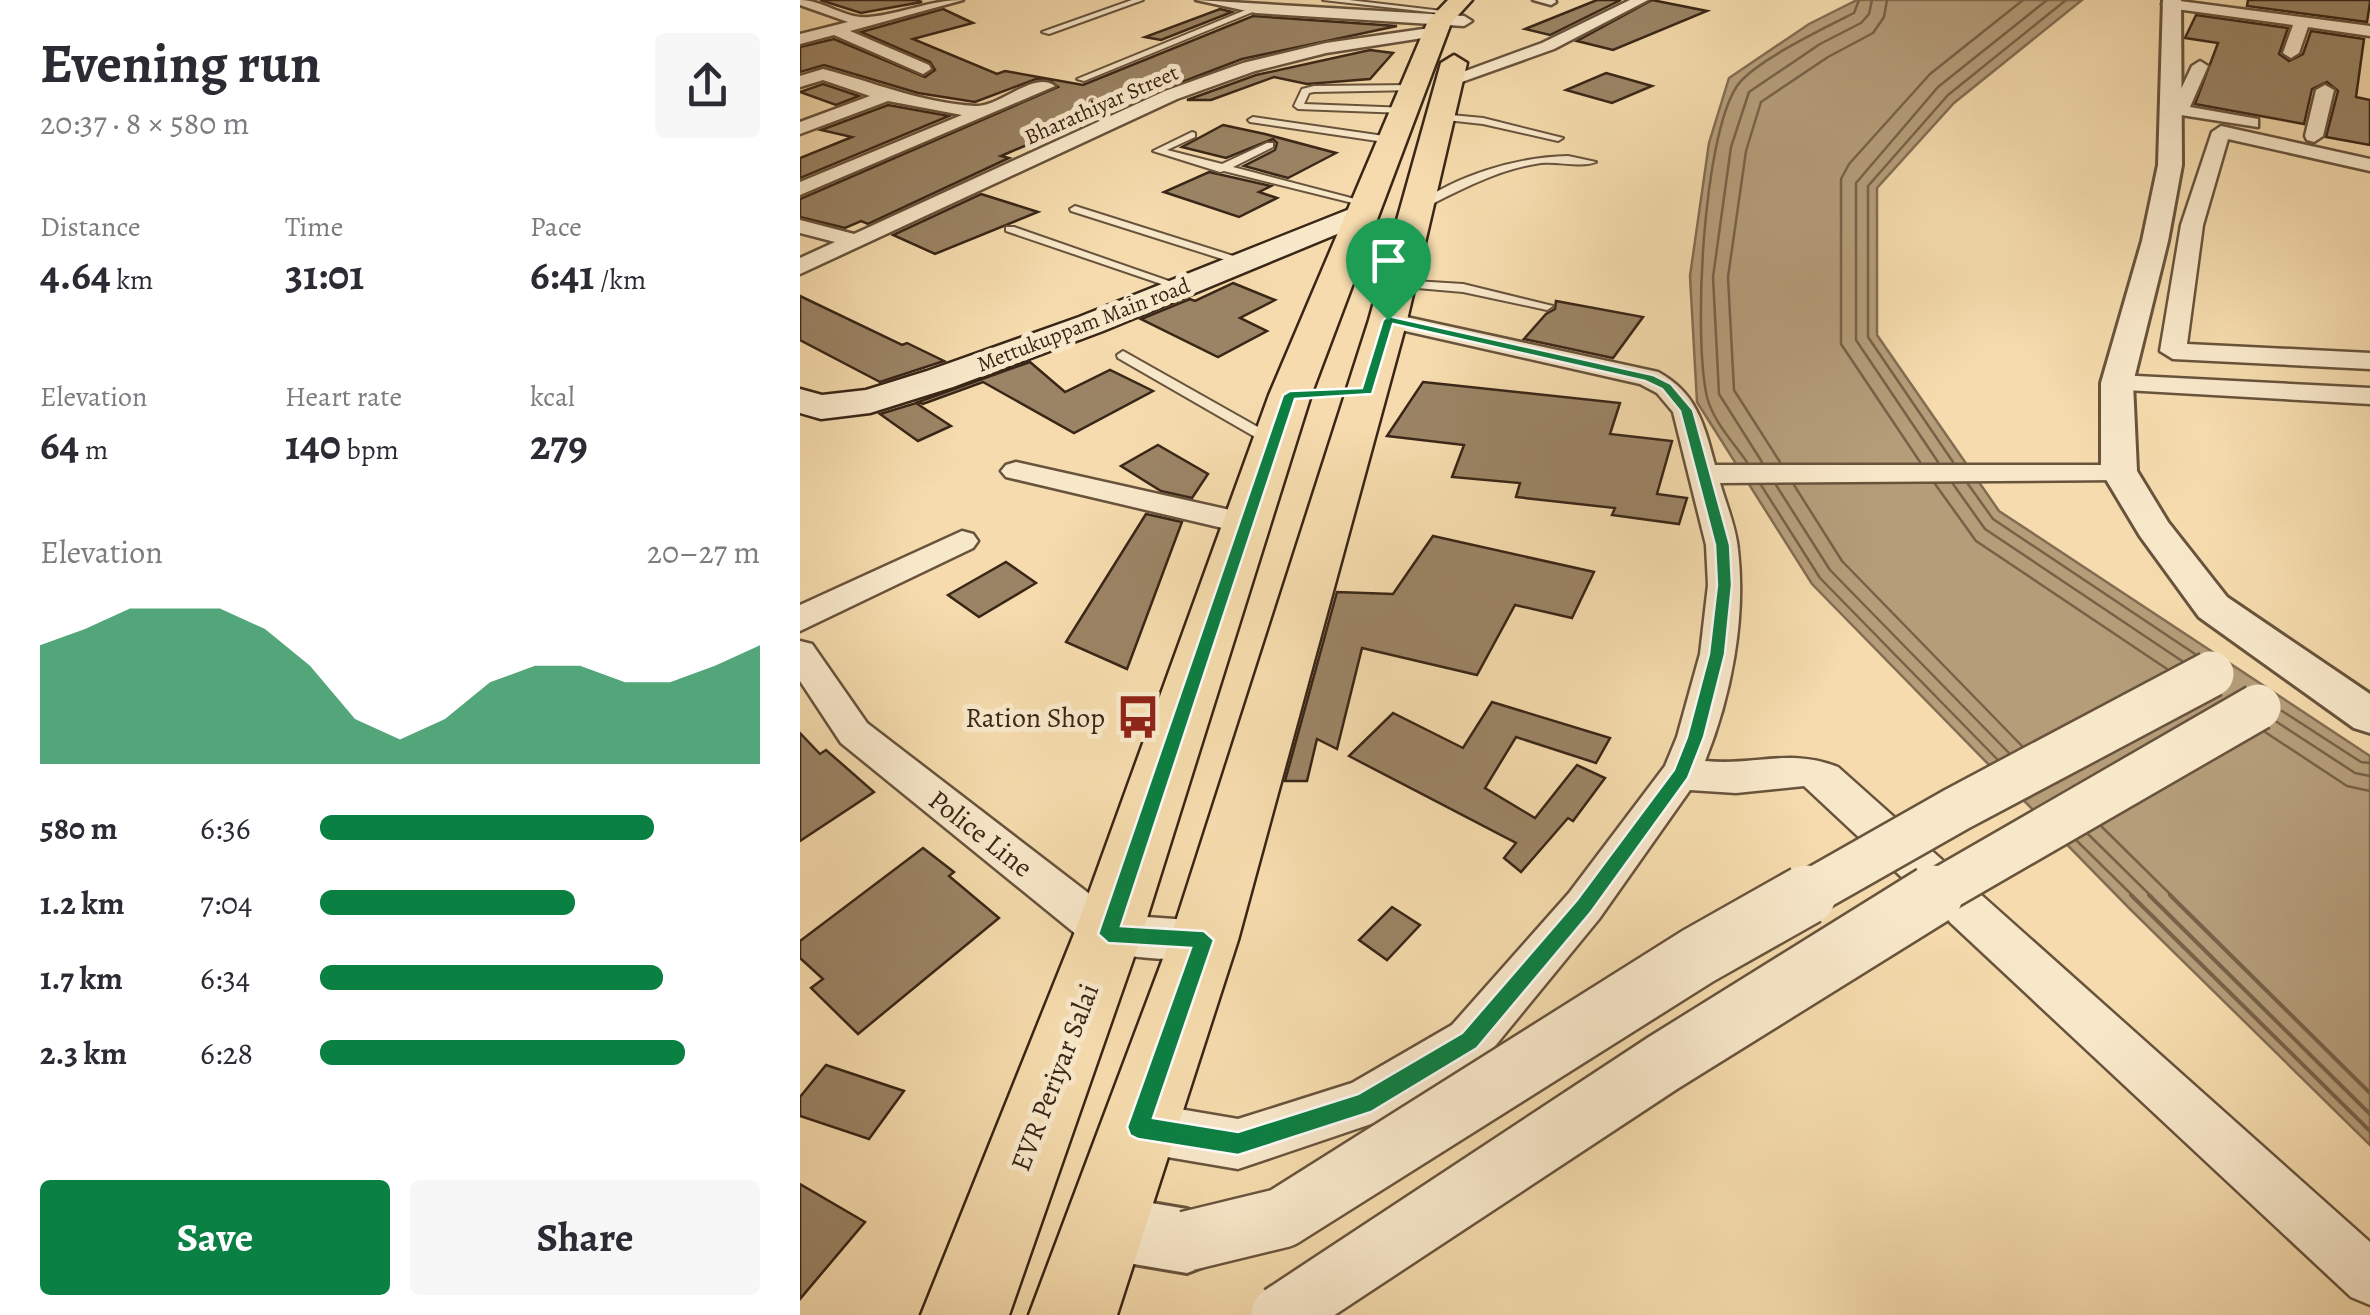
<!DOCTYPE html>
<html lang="en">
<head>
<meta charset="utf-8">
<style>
	:root { --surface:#fff; --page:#f7f7f7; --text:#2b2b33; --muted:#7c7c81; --accent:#0b8043 }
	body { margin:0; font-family:Alegreya,serif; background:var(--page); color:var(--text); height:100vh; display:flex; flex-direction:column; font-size:38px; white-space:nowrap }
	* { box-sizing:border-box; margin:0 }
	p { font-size:32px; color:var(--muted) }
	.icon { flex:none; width:55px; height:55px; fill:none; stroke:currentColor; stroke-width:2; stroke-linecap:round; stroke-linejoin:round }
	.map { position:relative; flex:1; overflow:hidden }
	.panel { display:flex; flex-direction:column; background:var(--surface); width:800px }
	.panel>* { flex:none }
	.pin { position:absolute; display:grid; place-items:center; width:85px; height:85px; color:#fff; margin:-102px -42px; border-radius:50% 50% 50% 0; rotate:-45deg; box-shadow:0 0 10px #0007 }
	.pin .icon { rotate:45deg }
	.round { display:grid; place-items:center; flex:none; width:105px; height:105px; border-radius:10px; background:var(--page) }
	.headline { display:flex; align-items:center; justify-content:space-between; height:170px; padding:0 40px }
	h1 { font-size:55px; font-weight:700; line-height:75px }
	.figures { display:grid; grid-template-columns:repeat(3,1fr); gap:15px; height:170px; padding:10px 40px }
	.figures div { display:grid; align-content:center }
	.figures b { font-size:42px; font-weight:700 }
	.figures small { font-size:28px; font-weight:400 }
	.figures p { font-size:28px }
	.chart { height:280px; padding:20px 40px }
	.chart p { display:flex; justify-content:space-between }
	.chart svg { width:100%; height:180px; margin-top:10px; fill:var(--accent); opacity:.7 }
	.cta { display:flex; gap:20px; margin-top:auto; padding:20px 40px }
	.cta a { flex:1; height:115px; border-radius:10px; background:var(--accent); color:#fff; font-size:40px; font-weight:700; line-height:115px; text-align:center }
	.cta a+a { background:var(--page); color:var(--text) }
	ul { padding:0 40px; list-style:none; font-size:32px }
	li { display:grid; grid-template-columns:160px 120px 1fr; align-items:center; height:75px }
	li i { height:25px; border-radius:12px; background:var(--accent) }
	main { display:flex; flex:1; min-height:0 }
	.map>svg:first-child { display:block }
	.water { fill:#b59d7a; stroke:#836d52; stroke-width:2.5 }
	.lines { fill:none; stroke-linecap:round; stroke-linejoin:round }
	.shore-far1 { stroke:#776248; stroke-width:2.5 }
	.shore { stroke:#776248; stroke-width:4 }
	.building { fill:#9b8465; stroke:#392617; stroke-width:2.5 }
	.service-casing { stroke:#68533c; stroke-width:4 }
	.pedestrian-casing { stroke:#68533c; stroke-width:5 }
	.minor-casing { stroke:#68533c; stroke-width:5 }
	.tertiary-casing { stroke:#68533c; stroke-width:6 }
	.secondary-casing { stroke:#392617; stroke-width:5 }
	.primary-casing { stroke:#392617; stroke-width:5 }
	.service { fill:#f8e8ca; fill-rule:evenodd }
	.pedestrian { fill:#f8e8ca; fill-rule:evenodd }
	.minor { fill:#f8e8ca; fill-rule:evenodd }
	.tertiary { fill:#f8e8ca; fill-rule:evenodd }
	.secondary { fill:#f8e8ca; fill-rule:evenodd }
	.primary { fill:#f5dbad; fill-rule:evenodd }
	.tertiary-bridge-far1-casing { stroke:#68533c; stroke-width:50; stroke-linecap:butt }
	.tertiary-bridge-casing { stroke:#68533c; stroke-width:64; stroke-linecap:butt }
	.tertiary-bridge-far1 { stroke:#f8e8ca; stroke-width:45 }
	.tertiary-bridge { stroke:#f8e8ca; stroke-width:59 }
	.route { fill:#0b8043; stroke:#fff; stroke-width:2.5; fill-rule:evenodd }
	.labels { text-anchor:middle; stroke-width:10; stroke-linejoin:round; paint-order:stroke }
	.far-street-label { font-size:22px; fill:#392617; stroke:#f8e8ca }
	.poi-label { font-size:28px; fill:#392617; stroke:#f8e8ca; text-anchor:end }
	.street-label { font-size:28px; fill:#392617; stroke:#f8e8ca }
</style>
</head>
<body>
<main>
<section class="panel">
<div class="headline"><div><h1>Evening run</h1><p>20:37 · 8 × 580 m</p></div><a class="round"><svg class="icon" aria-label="share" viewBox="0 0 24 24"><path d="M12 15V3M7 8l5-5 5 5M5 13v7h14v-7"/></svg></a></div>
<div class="figures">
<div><p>Distance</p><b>4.64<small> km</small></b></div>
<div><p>Time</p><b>31:01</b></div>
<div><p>Pace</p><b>6:41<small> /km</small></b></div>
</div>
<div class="figures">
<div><p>Elevation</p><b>64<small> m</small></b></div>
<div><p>Heart rate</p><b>140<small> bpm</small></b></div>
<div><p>kcal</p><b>279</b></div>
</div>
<div class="chart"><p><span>Elevation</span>20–27 m</p>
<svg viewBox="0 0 160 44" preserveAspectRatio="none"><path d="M0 44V15L10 11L20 6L30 6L40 6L50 11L60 20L70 33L80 38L90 33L100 24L110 20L120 20L130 24L140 24L150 20L160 15V44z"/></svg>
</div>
<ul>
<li><b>580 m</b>6:36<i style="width:76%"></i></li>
<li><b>1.2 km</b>7:04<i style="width:58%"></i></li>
<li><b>1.7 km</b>6:34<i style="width:78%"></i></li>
<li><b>2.3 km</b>6:28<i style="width:83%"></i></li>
</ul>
<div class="cta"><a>Save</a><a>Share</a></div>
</section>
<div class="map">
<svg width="1570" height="1315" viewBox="0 0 1570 1315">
	<rect width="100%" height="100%" fill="#f5dbad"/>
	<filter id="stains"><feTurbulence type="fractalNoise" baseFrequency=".002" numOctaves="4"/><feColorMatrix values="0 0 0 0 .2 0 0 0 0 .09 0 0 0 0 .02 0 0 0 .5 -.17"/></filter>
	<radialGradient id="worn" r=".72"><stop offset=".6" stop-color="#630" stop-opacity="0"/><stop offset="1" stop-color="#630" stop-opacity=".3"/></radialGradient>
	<polygon class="water" points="1057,0 1282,0 1154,103 1077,188 1077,335 1199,511 1570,756 1570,1145 1330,909 1012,584 897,402 890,276 909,143 929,78 1009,24"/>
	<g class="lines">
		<g class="shore-far1">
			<path d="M947,462C933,442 913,421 907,397C893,336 903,137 937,86C953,62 1026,27 1054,13L1059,0"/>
			<polyline points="962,462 919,394 913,277 931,147 949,92 1020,44 1061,23 1069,14 1072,0"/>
			<polyline points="980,462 934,390 928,277 946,151 961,102 1028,57 1073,33 1084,17 1087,0"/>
			<polyline points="1120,462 1041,344 1041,179 1049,164 1130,74 1223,0"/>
			<polyline points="1138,462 1056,340 1056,183 1138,87 1247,0"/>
			<polyline points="1153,462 1068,337 1068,186 1148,95 1266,0"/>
			<polyline points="1135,484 1176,541 1367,669"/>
			<polyline points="1153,484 1185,529 1382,661"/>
			<polyline points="1168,484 1193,519 1395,654"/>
			<polyline points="961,485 1020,578 1197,759"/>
			<polyline points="976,485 1030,570 1209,753"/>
			<polyline points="994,485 1042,561 1222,746"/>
			<polyline points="1482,711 1561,762 1570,763"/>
			<polyline points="1477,722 1555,773 1570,776"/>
			<polyline points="1465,732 1547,786 1570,791"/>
			<polyline points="1301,826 1373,897"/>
			<polyline points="1288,834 1352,897"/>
			<polyline points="1277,841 1334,897"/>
		</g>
		<g class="shore">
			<polyline points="1331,895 1570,1131"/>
			<polyline points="1349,895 1570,1114"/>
			<polyline points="1370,895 1570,1093"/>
		</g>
	</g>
	<g class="building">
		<polygon points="20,0 116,0 122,2 61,13"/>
		<polygon points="797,0 821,0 750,35 725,29"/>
		<polygon points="852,0 907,11 813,50 777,41"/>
		<polygon points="1448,0 1570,0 1570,3 1567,22 1447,6"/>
		<polygon points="143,9 173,23 113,39 197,74 205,71 283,85 453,16 597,26 442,59 343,97 337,95 235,136 243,138 201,156 209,158 68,224 61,221 45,228 0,217 0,199 258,87 248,79 236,79 175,102 118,93 24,65 0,72 0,47 34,39 125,77 135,70 130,62 61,32"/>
		<polygon points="420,9 432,12 361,40 345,37"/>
		<polygon points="1396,15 1488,28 1479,54 1489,61 1503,54 1511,31 1564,39 1556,97 1570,100 1570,145 1526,137 1538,91 1527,82 1512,89 1504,124 1395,104 1418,43 1385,38"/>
		<polygon points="570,50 593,53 570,79 507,84 474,77 411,100 387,100 456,75"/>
		<polygon points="806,73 852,86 812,103 766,90"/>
		<polygon points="23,84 59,96 36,105 0,92"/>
		<polygon points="88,105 149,116 0,178 0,158 52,137 21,130"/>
		<polygon points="423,125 465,134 536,153 488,178 444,166 475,150 477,143 473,139 426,158 382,147"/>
		<polygon points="409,172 471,186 459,192 477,198 439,217 364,192"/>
		<polygon points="181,194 238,212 135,254 93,235"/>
		<polygon points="433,283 475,300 440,318 467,331 418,357 341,319 390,299 395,301"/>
		<polygon points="0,296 102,345 107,343 144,361 80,382 0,340"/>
		<polygon points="756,301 843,317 813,358 724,339 746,314 755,309"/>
		<polygon points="230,362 265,392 310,370 353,391 274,433 183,382 123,404 118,402"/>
		<polygon points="623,382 820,403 810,434 872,441 857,494 887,498 879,524 812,515 815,508 716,497 720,483 652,477 664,445 587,436"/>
		<polygon points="116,403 151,426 118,441 80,414"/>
		<polygon points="358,445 408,474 392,498 361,491 321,466"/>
		<polygon points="346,514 382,522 327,669 266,642"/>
		<polygon points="633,536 794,572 772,618 715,605 677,675 562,648 537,749 517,739 507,781 485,781 537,592 593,594"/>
		<polygon points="206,562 236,583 179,617 148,595"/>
		<polygon points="692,702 810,738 796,763 716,737 685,788 735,818 777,765 805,778 773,821 768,818 721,872 704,858 716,843 549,756 593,713 663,748"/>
		<polygon points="0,733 20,754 26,750 74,792 0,841"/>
		<polygon points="123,848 154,872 149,876 199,918 58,1034 11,988 23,979 0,958 0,941"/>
		<polygon points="592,907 620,925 587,960 559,940"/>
		<polygon points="26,1065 104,1091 69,1139 0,1116 0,1097"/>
		<polygon points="0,1184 65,1222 0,1299"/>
	</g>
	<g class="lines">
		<g class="service-casing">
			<g id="service">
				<polygon points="332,0 343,0 249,34 242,32"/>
				<polygon points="523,0 549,0 651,12 647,14"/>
				<polygon points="453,7 460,9 284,81 277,79"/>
				<polygon points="613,85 616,90 514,92 509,93 504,104 608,108 605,113 498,109 494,106 502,89 514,86"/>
				<polygon points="640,114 683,118 763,138 758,141 683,124 637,119 637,115"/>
				<polygon points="453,117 591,137 596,140 591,143 450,122 448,120"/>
				<polygon points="392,132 395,133 395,137 367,150 422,164 467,143 473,143 473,147 433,167 570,203 565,206 424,171 420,172 353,151"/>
				<path d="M768,156L796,162C781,168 758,161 741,163C698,169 660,190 622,209L613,207C655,176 716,157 768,156Z"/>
				<polygon points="275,206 446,260 448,262 438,264 271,211 270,209"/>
				<polygon points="206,227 214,227 386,287 376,289 206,231"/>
				<polygon points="598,280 663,284 753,306 747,310 663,292 594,286 594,282"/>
				<polygon points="323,351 479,439 481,442 474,446 469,445 318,358 317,355"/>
			</g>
		</g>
		<g class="pedestrian-casing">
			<polygon id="pedestrian" points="733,0 755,0 756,2 751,5"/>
		</g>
		<g class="minor-casing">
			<g id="minor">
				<path d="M0,0C23,0 47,20 69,17C102,14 130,0 163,0L50,31L129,65L131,69L123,74L34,35L0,44V34L48,22L0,5Z"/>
				<polygon points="396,0 664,16 672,21 664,26 456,13"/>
				<polygon points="830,0 848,0 754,49 656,84 641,80 742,43"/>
				<polygon points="1372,0 1570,26 1570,36 1508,27 1499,53 1491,58 1483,53 1493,25 1369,8 1362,4"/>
				<polygon points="637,27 642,29 642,35 526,53 455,71 377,99 0,274 0,258 35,242 0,233 0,220 54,234 365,91 443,63 526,43"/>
				<polygon points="1400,61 1408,66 1390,107 1458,119 1458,127 1362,112 1362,104 1374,104 1392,66"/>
				<path d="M23,69C73,82 122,103 175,106C199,108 234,70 255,86L0,195V182L162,115L88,101L0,134V122L70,96L23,80L0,87V76Z"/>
				<polygon points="1525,85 1534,90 1523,136 1514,142 1507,140 1505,136 1516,90"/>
				<polygon points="1421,126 1570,159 1570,171 1428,139 1403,225 1387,344 1570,353 1570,369 1373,359 1360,351 1381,225 1412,132"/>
				<path d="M588,313L858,372C897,393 904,425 915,465H1329L1334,471L1329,477L1319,480L920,483C926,504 936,527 938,550C946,619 931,697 905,761C955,766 989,748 1038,767L1570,1242V1305L1551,1297L1004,786L936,793L890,790L799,919L686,1057L580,1121L438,1169L338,1152L320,1145L313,1127L320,1109L338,1102L438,1119L552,1083L652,1025L769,893L865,766L877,737L900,654L908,585L906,545L873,412L857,393L840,384L579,325L576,320Z"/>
				<polygon points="1317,375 1570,388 1570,404 1308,389 1304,383"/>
				<polygon points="216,462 448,514 459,517 463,524 459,531 448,534 206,477 201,471 206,465"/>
				<polygon points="162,531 173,534 178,541 173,548 0,631 0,605"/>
				<path d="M0,641L12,644L67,723L317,915L404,921L419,926L426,940L419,954C391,964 322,958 293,948L41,743L0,681Z"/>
			</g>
		</g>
		<g class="tertiary-casing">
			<g id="tertiary">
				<polygon points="1363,0 1381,0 1382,165 1368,241 1333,383 1337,471 1368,522 1427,597 1570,694 1570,733 1554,728 1399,617 1340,536 1301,471 1301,383 1342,241 1358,165"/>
				<polygon points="304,1195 387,1209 410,1218 419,1241 410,1264 387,1273 304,1259 281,1250 272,1227 281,1204"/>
			</g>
		</g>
		<g class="secondary-casing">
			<polygon id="secondary" points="560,205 571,208 575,214 571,220 303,331 153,387 70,413 21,419 0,413 0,389 22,395 66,390 127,371 279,317"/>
		</g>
		<g class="primary-casing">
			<g id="primary">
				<polygon points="648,0 672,0 651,23 511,395 342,934 209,1315 121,1315 274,934 469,395 628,21"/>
				<polygon points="654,55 667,63 607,320 438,940 317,1315 229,1315 370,940 569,320 641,63"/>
			</g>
		</g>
		<use href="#service" class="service"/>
		<use href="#pedestrian" class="pedestrian"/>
		<use href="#minor" class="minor"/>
		<use href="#tertiary" class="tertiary"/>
		<use href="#secondary" class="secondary"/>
		<use href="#primary" class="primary"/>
		<g class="tertiary-bridge-far1-casing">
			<g id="tertiary-bridge-far1">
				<polyline points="1002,897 1157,809 1411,674"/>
				<polyline points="1129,897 1458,707"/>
			</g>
		</g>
		<g class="tertiary-bridge-casing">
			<g id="tertiary-bridge">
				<polyline points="387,1241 482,1218 898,956 1006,895"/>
				<polyline points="481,1315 863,1063 1133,895"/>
			</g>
		</g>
		<use href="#tertiary-bridge-far1" class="tertiary-bridge-far1"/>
		<use href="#tertiary-bridge" class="tertiary-bridge"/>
	</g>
	<path class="route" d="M588,316L853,375L871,384L893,410L930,545L932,585L925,654L904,737L888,778L791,912L677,1048L571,1112L438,1155L338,1139L330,1135L327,1127L391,948L308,943L298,934L483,395L490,391L562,388L583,320ZM593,324L845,381L862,389L880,411L915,545L917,585L909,654L887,737L874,770L777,900L662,1033L558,1094L438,1132L353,1118L414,940L404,931L321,926L495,399L572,394Z"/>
	<defs>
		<g id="bus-bare" transform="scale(3.45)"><path d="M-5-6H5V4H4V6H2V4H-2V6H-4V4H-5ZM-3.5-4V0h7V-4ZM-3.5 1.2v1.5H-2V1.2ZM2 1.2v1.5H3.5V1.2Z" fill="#8f2418" stroke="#f8e8ca" stroke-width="2.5" paint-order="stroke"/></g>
	</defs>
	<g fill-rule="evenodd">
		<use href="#bus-bare" x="338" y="717"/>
	</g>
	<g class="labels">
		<g class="far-street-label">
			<text transform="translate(301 104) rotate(-24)" y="8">Bharathiyar Street</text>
			<text transform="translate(283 324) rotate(-21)" y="8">Mettukuppam Main road</text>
		</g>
		<g class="poi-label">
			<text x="305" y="727">Ration Shop</text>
		</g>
		<g class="street-label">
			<text transform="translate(181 833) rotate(38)" y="10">Police Line</text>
			<text transform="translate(254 1077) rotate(-69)" y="10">EVR Periyar Salai</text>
		</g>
	</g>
	<rect width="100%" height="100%" filter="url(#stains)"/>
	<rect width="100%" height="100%" fill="url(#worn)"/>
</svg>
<div class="pin" style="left:588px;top:320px;background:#1e9e55"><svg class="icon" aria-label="arrive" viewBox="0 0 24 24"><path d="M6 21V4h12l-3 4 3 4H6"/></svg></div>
</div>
</main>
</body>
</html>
